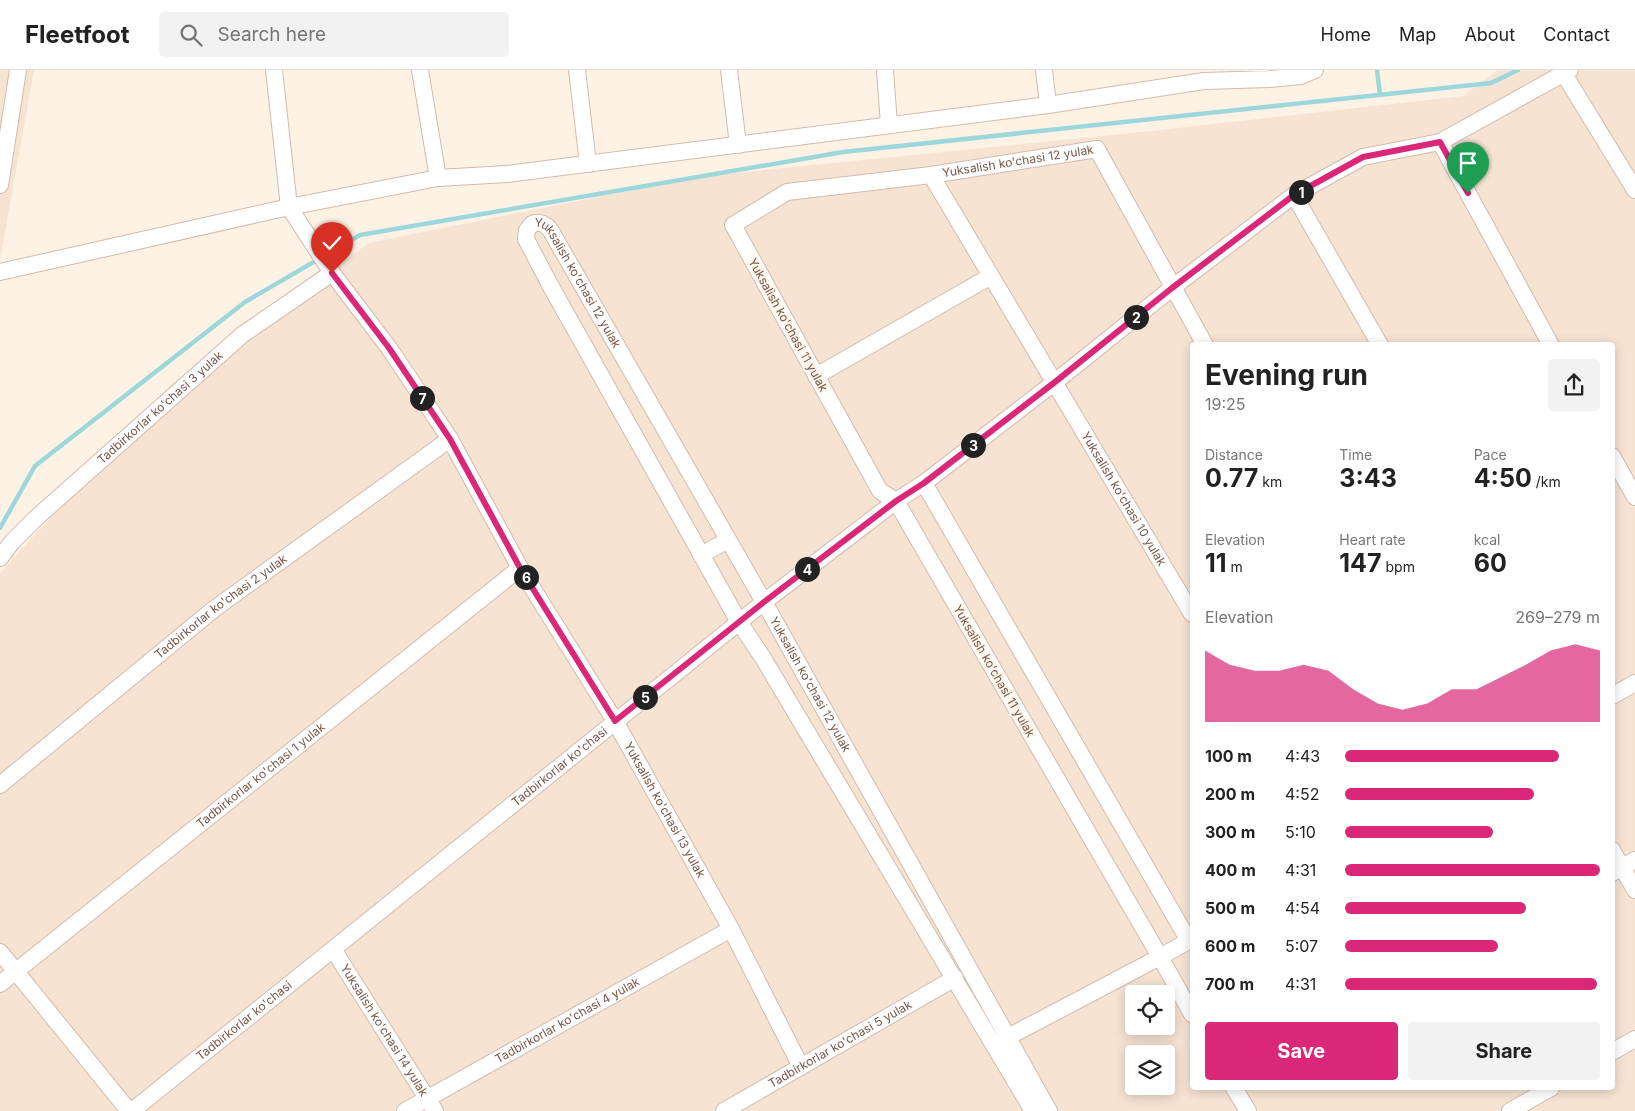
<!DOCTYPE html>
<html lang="en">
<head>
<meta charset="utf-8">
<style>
	:root { --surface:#fff; --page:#f2f2f2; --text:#222; --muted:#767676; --line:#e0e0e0; --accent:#db2777 }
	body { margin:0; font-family:Inter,sans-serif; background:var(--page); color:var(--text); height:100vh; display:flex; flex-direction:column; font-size:19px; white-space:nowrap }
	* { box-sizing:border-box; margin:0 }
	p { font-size:16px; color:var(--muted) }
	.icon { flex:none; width:28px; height:28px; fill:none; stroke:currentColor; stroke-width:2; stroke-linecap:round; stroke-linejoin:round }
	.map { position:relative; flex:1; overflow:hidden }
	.panel { position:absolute; left:1190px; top:272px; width:425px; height:748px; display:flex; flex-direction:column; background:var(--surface); border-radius:5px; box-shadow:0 2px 12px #0003 }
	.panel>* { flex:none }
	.buttons { position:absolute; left:1125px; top:915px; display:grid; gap:10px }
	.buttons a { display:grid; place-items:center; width:50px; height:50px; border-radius:5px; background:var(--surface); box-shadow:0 2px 12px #0003; font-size:25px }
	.pin { position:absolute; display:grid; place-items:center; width:42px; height:42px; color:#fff; margin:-51px -21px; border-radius:50% 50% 50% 0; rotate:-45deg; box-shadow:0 0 5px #0007 }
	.pin .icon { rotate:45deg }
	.km { position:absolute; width:25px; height:25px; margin:-12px; border-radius:50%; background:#222; color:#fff; font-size:14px; line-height:25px; text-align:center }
	.round { display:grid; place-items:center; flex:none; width:52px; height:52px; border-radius:5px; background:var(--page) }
	.headline { display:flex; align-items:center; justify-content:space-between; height:85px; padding:0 15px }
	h1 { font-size:28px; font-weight:700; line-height:38px }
	.figures { display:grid; grid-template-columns:repeat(3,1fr); gap:8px; height:85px; padding:5px 15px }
	.figures div { display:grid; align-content:center }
	.figures b { font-size:25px; font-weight:700 }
	.figures small { font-size:14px; font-weight:400 }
	.figures p { font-size:14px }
	.chart { height:140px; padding:10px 15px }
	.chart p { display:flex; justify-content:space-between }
	.chart svg { width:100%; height:90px; margin-top:5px; fill:var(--accent); opacity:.7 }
	.primary-button { display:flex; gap:10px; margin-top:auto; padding:10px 15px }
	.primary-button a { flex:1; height:58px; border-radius:5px; background:var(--accent); color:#fff; font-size:20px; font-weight:700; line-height:58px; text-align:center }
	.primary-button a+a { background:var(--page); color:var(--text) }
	ul { padding:0 15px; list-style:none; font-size:16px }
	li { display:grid; grid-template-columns:80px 60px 1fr; align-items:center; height:38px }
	li i { height:12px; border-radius:6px; background:var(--accent) }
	header { display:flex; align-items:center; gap:30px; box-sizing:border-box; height:70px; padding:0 25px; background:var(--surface); border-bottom:1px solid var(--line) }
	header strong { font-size:24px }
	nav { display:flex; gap:28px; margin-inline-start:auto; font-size:18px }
	.search { width:350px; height:45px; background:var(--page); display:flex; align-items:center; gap:12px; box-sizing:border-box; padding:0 18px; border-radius:5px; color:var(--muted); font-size:19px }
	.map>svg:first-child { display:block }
	.residential { fill:#f6e3d2; fill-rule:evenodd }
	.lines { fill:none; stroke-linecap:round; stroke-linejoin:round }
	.stream { stroke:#9cd7dc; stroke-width:4.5 }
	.street-casing { stroke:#d3bbac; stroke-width:18 }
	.street { stroke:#fff; stroke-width:16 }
	.route-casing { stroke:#fff; stroke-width:10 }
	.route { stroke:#db2777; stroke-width:6 }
	.labels { text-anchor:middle; stroke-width:4.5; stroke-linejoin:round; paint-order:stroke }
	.street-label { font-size:12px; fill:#795647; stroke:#fff6ec }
</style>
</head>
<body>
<header>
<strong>Fleetfoot</strong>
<div class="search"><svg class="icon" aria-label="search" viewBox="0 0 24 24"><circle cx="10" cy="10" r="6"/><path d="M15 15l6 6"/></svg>Search here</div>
<nav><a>Home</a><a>Map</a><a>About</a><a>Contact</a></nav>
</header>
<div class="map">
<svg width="1635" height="1041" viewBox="0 0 1635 1041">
	<rect width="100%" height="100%" fill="#fef2e4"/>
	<g class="residential">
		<polygon points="0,0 34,0 0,190"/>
		<path d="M1498,0H1635V1041H0V503L173,313L369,173L696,107L1151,61L1463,26ZM1192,275H1612V1018H1192ZM1134,924H1166V956H1134ZM1134,984H1166V1016H1134Z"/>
	</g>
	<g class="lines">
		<g class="stream">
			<polyline points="1377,0 1380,25"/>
			<polyline points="0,458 35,396 245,232 360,165 843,82 1491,13 1518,0"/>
		</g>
		<g class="street-casing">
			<g id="street">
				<path id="s1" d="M274,0L289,137L332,203L389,278L450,369L520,498L615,651L731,859L801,997"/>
				<polyline points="420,0 438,108"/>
				<polyline points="577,0 588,94"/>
				<polyline points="729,0 738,75"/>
				<polyline points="885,0 889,55"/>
				<polyline points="1044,0 1048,35"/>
				<polyline points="1564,4 1635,120"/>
				<polyline points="1440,72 1551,275"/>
				<path id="s2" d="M931,105L1097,79L1205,275"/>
				<polyline points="0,115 18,0"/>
				<polyline points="1294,125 1380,275"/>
				<polyline points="0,202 289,137 438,108 507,104 1048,35 1204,11 1270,9 1301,6 1315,0"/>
				<polyline points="816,306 991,206"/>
				<polyline points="1612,386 1635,427"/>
				<polyline points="924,413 1189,871"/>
				<polyline points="701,485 728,470"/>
				<path id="s3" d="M0,488L12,472L36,448L242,265L332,203"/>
				<polyline points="1612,626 1635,613"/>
				<path id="s4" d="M0,715L214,539L450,369"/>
				<polyline points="1612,780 1635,820"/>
				<polyline points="1612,803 1635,790"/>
				<polyline points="1192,869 1160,887 1192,944"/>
				<path id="s5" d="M333,879L435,1041"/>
				<polyline points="0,882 129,1041"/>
				<path id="s6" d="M0,914L520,498"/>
				<path id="s7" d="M999,974L1008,967L1160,887L896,431L880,421L733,155L787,122L931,105L1192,544"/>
				<polyline points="1612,982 1635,969"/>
				<polyline points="1234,1018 1248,1041"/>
				<path id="s8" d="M132,1041L764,532L896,431L924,413L1055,312L1172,218L1294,125L1363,87L1440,72L1570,0"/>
				<path id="s9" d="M405,1041L731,859"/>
				<path id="s10" d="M724,1041L955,908"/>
				<path id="s11" d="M1033,1041L763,588L739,552L549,213L526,169L527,160L532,154C539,151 546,154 551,161L764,532L1049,1041"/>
				<polyline points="1510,1041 1551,1018"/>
			</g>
		</g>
		<use href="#street" class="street"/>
	</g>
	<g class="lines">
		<g class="route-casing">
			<polyline id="route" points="332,203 389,278 450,369 520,498 615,651 764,532 896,431 924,413 1055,312 1172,218 1294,125 1363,87 1440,72 1468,123"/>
		</g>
		<use href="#route" class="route"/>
	</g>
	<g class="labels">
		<g class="street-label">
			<text dy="4" stroke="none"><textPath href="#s2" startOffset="88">Yuksalish ko'chasi 12 yulak</textPath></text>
			<text dy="4" stroke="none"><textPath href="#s11" startOffset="1105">Yuksalish ko'chasi 12 yulak</textPath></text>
			<text transform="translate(788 255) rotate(61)" y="4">Yuksalish ko'chasi 11 yulak</text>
			<text dy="4" stroke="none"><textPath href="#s3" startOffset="220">Tadbirkorlar ko'chasi 3 yulak</textPath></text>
			<text dy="4" stroke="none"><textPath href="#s7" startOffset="1618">Yuksalish ko'chasi 10 yulak</textPath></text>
			<text dy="4" stroke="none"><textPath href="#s4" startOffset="284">Tadbirkorlar ko'chasi 2 yulak</textPath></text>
			<text transform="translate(994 601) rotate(60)" y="4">Yuksalish ko'chasi 11 yulak</text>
			<text dy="4" stroke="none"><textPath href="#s11" startOffset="1570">Yuksalish ko'chasi 12 yulak</textPath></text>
			<text dy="4" stroke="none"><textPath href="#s8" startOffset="549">Tadbirkorlar ko'chasi</textPath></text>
			<text dy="4" stroke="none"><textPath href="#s6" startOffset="334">Tadbirkorlar ko'chasi 1 yulak</textPath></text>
			<text dy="4" stroke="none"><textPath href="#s1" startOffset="849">Yuksalish ko'chasi 13 yulak</textPath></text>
			<text dy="4" stroke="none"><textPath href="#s9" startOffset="186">Tadbirkorlar ko'chasi 4 yulak</textPath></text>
			<text dy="4" stroke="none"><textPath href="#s8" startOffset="144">Tadbirkorlar ko'chasi</textPath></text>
			<text dy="4" stroke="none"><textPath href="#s5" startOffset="96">Yuksalish ko'chasi 14 yulak</textPath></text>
			<text dy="4" stroke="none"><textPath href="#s10" startOffset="134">Tadbirkorlar ko'chasi 5 yulak</textPath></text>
		</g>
	</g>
</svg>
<div class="buttons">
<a><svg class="icon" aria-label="locate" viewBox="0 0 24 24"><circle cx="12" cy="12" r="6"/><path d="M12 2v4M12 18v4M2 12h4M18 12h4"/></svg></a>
<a><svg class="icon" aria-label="layers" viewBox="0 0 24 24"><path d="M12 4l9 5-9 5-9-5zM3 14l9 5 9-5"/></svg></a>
</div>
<div class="pin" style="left:1468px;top:123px;background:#1e9e55"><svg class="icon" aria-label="arrive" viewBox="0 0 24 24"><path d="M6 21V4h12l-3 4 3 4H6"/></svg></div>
<div class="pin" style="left:332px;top:203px;background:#d93025"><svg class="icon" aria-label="check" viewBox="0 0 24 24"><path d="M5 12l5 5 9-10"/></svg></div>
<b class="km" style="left:1301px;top:122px">1</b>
<b class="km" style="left:1136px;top:247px">2</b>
<b class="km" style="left:973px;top:375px">3</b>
<b class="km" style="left:807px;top:499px">4</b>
<b class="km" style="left:645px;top:627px">5</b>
<b class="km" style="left:526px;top:507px">6</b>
<b class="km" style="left:422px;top:328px">7</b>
<section class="panel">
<div class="headline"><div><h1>Evening run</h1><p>19:25</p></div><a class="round"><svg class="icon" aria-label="share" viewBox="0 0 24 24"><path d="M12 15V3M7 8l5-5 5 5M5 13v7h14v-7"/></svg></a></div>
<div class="figures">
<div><p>Distance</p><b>0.77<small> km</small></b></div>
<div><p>Time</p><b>3:43</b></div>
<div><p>Pace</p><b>4:50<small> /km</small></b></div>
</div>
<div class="figures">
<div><p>Elevation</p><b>11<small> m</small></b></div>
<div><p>Heart rate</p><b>147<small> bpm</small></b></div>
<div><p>kcal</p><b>60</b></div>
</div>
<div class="chart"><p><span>Elevation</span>269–279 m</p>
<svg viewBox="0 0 160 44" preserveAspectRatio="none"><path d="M0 44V9L10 16L20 19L30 19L40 16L50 19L60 28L70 35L80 38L90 35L100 28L110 28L120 22L130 16L140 9L150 6L160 9V44z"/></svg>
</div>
<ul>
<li><b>100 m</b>4:43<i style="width:84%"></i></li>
<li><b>200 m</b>4:52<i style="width:74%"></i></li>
<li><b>300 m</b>5:10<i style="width:58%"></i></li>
<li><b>400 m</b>4:31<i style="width:100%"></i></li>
<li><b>500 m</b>4:54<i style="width:71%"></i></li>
<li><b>600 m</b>5:07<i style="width:60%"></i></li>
<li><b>700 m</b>4:31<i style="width:99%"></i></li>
</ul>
<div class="primary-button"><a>Save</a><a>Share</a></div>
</section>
</div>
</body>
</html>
